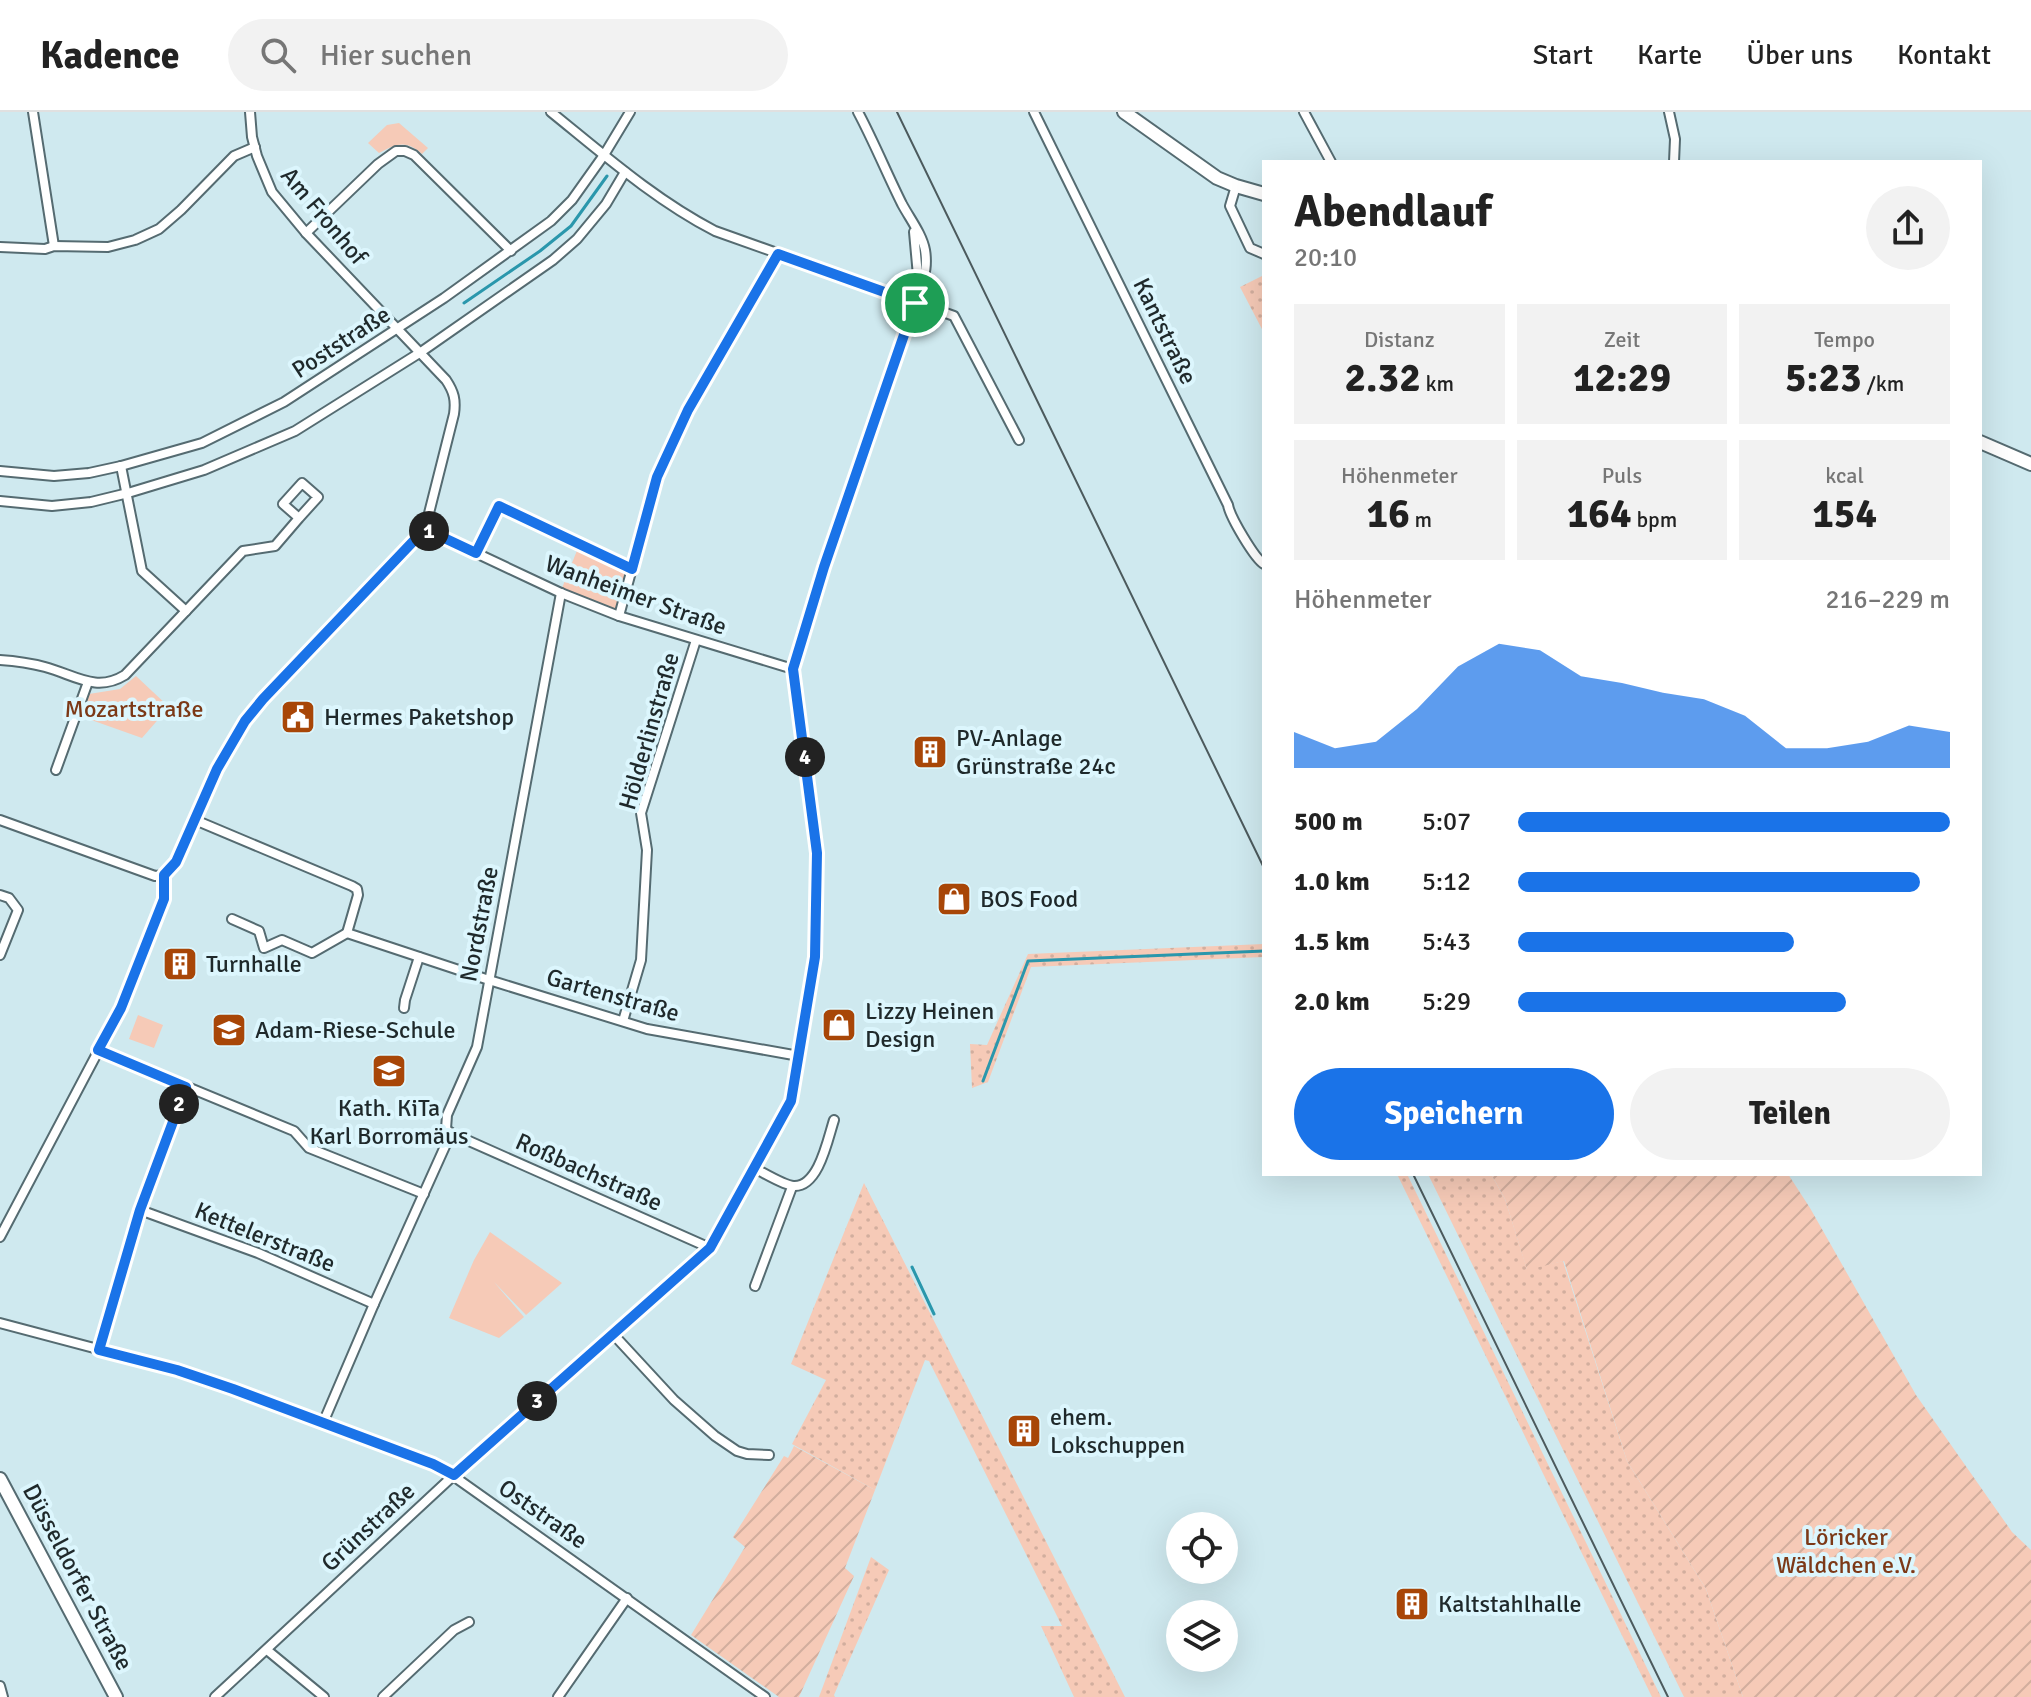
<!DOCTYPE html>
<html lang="de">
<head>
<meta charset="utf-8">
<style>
	:root { --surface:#fff; --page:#f2f2f2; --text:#222; --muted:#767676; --line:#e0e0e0; --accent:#1a73e8 }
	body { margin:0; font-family:Signika,sans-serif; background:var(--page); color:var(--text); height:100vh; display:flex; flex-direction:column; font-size:30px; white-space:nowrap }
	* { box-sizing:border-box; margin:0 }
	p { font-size:26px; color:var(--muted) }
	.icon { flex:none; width:44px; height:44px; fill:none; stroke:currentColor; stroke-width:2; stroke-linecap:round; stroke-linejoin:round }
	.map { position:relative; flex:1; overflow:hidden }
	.side { position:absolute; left:1262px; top:48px; width:720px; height:1016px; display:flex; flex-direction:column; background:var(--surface); border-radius:0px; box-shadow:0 8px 32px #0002 }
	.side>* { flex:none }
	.controls { position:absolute; left:1166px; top:1400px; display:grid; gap:16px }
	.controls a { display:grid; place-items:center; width:72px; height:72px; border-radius:50%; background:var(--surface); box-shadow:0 8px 32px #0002; font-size:40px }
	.pin { position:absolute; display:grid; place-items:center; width:68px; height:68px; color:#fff; margin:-34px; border:4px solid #fff; border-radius:50%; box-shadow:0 2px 8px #0007 }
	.km { position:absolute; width:40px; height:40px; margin:-20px; border-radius:50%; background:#222; color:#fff; font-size:22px; line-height:40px; text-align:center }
	.round { display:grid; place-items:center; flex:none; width:84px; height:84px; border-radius:42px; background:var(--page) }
	.summary { display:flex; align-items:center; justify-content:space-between; height:136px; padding:0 32px }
	h1 { font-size:44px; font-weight:800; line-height:60px }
	.metrics { display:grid; grid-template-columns:repeat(3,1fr); gap:12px; height:136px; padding:8px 32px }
	.metrics div { display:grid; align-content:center; border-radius:0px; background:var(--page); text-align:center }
	.metrics b { font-size:40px; font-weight:800 }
	.metrics small { font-size:22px; font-weight:400 }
	.metrics p { font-size:22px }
	.chart { height:224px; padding:16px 32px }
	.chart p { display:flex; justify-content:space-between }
	.chart svg { width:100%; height:144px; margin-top:8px; fill:var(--accent); opacity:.7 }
	.cta { display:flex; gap:16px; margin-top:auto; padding:16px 32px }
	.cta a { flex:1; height:92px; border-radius:48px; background:var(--accent); color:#fff; font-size:32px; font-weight:800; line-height:92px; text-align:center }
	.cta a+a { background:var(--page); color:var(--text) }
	ul { padding:0 32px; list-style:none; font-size:26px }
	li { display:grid; grid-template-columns:128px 96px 1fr; align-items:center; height:60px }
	li i { height:20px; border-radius:10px; background:var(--accent) }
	header { display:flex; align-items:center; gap:48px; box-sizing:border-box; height:112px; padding:0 40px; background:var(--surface); border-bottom:2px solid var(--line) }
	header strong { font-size:38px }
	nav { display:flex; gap:44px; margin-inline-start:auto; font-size:28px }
	.search { width:560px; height:72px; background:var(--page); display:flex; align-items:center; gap:20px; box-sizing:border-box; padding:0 28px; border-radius:44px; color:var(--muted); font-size:30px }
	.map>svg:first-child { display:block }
	.grass { fill:url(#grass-dots) }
	.park { fill:#f6cab7 }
	.garden { fill:url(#garden-furrows) }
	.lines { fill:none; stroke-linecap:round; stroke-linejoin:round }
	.stream { stroke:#2a97ac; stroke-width:3 }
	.street-casing { stroke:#556b71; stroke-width:12 }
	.secondary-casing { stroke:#556b71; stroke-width:16 }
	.street { stroke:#fff; stroke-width:8 }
	.secondary { stroke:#fff; stroke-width:12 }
	.tram { stroke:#4c5a5d; stroke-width:2 }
	.route-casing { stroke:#fff; stroke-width:16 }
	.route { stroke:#1a73e8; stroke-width:10 }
	.labels { text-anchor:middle; stroke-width:8; stroke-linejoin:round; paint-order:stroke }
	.street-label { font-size:24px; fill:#1f292b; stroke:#dcf6fd }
	.park-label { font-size:24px; fill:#7c3917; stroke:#dcf6fd }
	.poi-label { font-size:24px; fill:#1f292b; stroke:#dcf6fd; text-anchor:start }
</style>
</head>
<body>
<header>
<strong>Kadence</strong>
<div class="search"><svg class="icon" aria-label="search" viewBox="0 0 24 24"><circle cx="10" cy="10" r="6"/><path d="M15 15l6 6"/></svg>Hier suchen</div>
<nav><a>Start</a><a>Karte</a><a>Über uns</a><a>Kontakt</a></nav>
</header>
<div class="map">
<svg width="2031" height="1585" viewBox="0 0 2031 1585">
	<defs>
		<pattern id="grass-dots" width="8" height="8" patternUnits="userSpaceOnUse" patternTransform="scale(2)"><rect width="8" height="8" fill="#f6cab7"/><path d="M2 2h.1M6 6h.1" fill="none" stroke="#d2ae9e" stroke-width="1.8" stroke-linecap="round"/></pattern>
		<pattern id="garden-furrows" width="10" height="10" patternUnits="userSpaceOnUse" patternTransform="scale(2)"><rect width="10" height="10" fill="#f6cab7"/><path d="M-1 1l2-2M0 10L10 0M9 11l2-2" fill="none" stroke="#d2ae9e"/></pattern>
	</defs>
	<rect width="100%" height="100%" fill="#cfe9ef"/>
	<g class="grass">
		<polygon points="1264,163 1264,221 1240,175"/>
		<polygon points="1264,832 1264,845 1031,855 988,970 972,976 970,932 987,933 1028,842"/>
		<polygon points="1397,1062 1407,1062 1661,1585 1652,1585"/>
		<polygon points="1428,1062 1491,1062 1505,1087 1527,1157 1563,1149 1627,1349 1706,1477 1743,1585 1684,1585"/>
		<polygon points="864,1071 1125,1585 1074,1585 1041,1514 1062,1514 929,1249 925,1248 875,1378 792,1332 826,1268 791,1252"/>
		<polygon points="871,1445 889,1458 834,1583 835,1585 819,1585"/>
	</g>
	<g class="park">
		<path d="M399,11L428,36L422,42C406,28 398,31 379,41L368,31L387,13Z"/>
		<polygon points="578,436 628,459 616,497 562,476"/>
		<polygon points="136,564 169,595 142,626 80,604 89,582 120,577"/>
		<polygon points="138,903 163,913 154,936 129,927"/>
		<polygon points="490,1120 562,1171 526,1203 494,1170 524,1205 499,1226 449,1206 474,1148"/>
	</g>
	<g class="garden">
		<polygon points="1491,1062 1788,1062 1810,1096 1916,1283 2012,1420 2031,1438 2031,1585 1743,1585 1706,1477 1627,1349 1564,1149 1527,1158 1505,1087"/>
		<polygon points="794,1334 875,1378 845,1456 854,1464 799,1585 779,1585 691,1523 745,1435 733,1425 784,1344 788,1346"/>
	</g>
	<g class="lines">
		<g class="stream">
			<polyline points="464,191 540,139 571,114 607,64"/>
			<polyline points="983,969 1028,849 1264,839"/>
			<polyline points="912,1155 934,1202"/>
		</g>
		<g class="street-casing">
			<g id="street">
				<polyline points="33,0 54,134"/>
				<path d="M551,0C603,42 655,88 715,119L954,204L1019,328"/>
				<path d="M1034,0L1228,393C1230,405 1255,447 1264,452"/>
				<polyline points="1304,0 1331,50"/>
				<polyline points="1669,0 1675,27 1674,50"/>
				<polyline points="1236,74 1230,94 1250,136 1264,142"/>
				<polyline points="914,120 919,175"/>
				<polyline points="306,121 378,52 396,39 405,39 414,43 511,139"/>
				<polyline points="0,135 45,137 54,134 108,135 135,128 159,117 181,98 234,44 255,35"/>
				<polyline points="121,354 142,459 186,499"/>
				<polyline points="0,359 54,364 89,361 121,354 202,331 284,290 444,186 551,109 572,88 604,43 630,0"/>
				<polyline points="0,389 52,394 91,390 128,381 204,358 295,319 421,240 553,148 577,127 606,92 625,60"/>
				<polyline points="425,417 561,481 619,504 793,557"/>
				<polyline points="476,441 499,394 632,457"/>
				<polyline points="619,504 657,365 688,298 778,142"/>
				<path d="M0,548C15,549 30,551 45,555C75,563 96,581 125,563L243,439L275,434L299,406L283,392L302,371L318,385L299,406"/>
				<polyline points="56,658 88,570"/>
				<polyline points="0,708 155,764 164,763"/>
				<polyline points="195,708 352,774 357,777 358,783 347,821 489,868 647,917 799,944"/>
				<polyline points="0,783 9,786 18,798 0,843"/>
				<polyline points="232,807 259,819 264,836 282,828 312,841 347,821"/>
				<polyline points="404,896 405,888 419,845"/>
				<polyline points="623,909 641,848 647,738 641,701 696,528"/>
				<polyline points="98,938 294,1019 309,1036 424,1082"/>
				<polyline points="451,1021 710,1136"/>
				<path d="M754,1056C764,1061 785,1074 794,1074C819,1075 828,1026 834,1008"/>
				<polyline points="140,1098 258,1141 374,1192"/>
				<path d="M0,1125L121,896L164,787V763L176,750L217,657L245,609L263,587L425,417L454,302C456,288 454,280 446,268L306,121L272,80L257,44L252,25L250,0"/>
				<polyline points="755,1174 792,1075"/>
				<polyline points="0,1211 177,1258 233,1277 442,1356 765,1585"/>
				<polyline points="613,1222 674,1288 715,1324 737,1339 747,1342 769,1343"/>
				<polyline points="99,1238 140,1098 186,975"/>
				<polyline points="323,1311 374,1192 451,1021 446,1017 447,1003 477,935 561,481"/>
				<polyline points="267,1538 324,1585"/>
				<polyline points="0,1574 3,1585"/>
				<path d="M215,1585L454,1363L710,1136L791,989L815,845L817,741L793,557L824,455L919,175C926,165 927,150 925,138C922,122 910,107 902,92C887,62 874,30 858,0"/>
				<polyline points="383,1585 454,1518 469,1510"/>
				<polyline points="558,1585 627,1486"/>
			</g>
		</g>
		<g class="secondary-casing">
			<g id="secondary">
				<polyline points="1124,0 1217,66 1236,74 1264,82"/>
				<polyline points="1980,330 2031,352"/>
				<polyline points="0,1367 116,1585"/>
			</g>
		</g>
		<use href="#street" class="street"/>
		<use href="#secondary" class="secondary"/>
		<g class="tram">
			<polyline points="897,0 1264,756"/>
			<polyline points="1413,1062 1668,1585"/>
		</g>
	</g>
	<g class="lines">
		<g class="route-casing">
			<polygon id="route" points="778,142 915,191 824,455 793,557 817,741 815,845 791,989 710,1136 454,1363 433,1352 233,1277 177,1258 99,1238 140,1098 186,975 98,938 121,896 164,787 164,763 176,750 217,657 245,609 263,587 425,417 476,441 499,394 632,457 657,365 688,298"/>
		</g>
		<use href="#route" class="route"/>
	</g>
	<defs>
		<g id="civic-square" transform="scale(1.8)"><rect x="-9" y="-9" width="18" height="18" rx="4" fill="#a84607" stroke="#dcf6fd"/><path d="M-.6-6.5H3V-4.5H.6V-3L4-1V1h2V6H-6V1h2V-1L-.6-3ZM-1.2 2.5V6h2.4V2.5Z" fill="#fff"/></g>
		<g id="building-square" transform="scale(1.8)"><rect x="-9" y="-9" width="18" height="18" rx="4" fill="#a84607" stroke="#dcf6fd"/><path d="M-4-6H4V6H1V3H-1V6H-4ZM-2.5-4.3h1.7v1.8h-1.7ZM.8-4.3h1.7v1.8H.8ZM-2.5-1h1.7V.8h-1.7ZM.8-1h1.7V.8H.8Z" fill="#fff"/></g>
		<g id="shop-square" transform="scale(1.8)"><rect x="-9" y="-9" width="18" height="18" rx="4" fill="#a84607" stroke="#dcf6fd"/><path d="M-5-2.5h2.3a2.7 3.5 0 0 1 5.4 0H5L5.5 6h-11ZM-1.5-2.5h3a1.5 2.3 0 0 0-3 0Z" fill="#fff"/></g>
		<g id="school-square" transform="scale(1.8)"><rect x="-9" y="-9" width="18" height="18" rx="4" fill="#a84607" stroke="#dcf6fd"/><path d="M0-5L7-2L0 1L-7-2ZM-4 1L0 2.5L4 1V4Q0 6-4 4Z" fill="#fff"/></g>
	</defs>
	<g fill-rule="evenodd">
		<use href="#civic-square" x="298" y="605"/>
		<use href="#building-square" x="930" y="640"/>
		<use href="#shop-square" x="954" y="787"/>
		<use href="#building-square" x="180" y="852"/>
		<use href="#shop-square" x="839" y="913"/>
		<use href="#school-square" x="229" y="918"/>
		<use href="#school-square" x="389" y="959"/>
		<use href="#building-square" x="1024" y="1319"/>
		<use href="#building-square" x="1412" y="1492"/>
	</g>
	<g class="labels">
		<g class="street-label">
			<text transform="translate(324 104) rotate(50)" y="8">Am Fronhof</text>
			<text transform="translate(1165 219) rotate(64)" y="8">Kantstraße</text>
			<text transform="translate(341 230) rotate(-33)" y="8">Poststraße</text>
			<text transform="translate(636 483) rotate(20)" y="8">Wanheimer Straße</text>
			<text transform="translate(649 619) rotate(-74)" y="8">Hölderlinstraße</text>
			<text transform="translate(479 812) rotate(-79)" y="8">Nordstraße</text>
			<text transform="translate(613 883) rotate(16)" y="8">Gartenstraße</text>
			<text transform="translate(589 1060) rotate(24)" y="8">Roßbachstraße</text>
			<text transform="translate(265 1125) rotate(22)" y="8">Kettelerstraße</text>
			<text transform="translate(543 1402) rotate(35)" y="8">Oststraße</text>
			<text transform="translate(368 1415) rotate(-43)" y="8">Grünstraße</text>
			<text transform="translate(78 1465) rotate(62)" y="8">Düsseldorfer Straße</text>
		</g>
		<g class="park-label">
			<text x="134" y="605">Mozartstraße</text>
			<text x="1846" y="1433">Löricker<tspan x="1846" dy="28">Wäldchen e.V.</tspan></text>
		</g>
		<g class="poi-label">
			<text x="324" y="613">Hermes Paketshop</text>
			<text x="956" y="634">PV-Anlage<tspan x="956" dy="28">Grünstraße 24c</tspan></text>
			<text x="980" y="795">BOS Food</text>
			<text x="206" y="860">Turnhalle</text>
			<text x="865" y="907">Lizzy Heinen<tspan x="865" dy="28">Design</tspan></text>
			<text x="255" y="926">Adam-Riese-Schule</text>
			<text x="389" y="1004" text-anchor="middle">Kath. KiTa<tspan x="389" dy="28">Karl Borromäus</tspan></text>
			<text x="1050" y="1313">ehem.<tspan x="1050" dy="28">Lokschuppen</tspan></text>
			<text x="1438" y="1500">Kaltstahlhalle</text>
		</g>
	</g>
</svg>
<div class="controls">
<a><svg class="icon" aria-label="locate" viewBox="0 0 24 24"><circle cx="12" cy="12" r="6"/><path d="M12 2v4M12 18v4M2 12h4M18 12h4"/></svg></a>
<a><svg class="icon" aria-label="layers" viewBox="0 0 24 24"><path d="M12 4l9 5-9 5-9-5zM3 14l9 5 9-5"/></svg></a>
</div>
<div class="pin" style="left:915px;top:191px;background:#1e9e55"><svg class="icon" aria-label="arrive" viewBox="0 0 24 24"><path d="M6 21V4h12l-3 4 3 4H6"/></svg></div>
<b class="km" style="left:429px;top:419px">1</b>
<b class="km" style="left:179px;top:992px">2</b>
<b class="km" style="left:537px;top:1289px">3</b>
<b class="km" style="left:805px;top:645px">4</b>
<section class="side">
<div class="summary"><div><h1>Abendlauf</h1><p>20:10</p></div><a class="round"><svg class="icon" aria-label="share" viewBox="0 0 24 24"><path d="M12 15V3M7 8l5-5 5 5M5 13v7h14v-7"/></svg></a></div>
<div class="metrics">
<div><p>Distanz</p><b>2.32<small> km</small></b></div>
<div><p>Zeit</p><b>12:29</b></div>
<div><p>Tempo</p><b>5:23<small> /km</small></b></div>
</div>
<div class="metrics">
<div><p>Höhenmeter</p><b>16<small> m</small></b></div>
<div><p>Puls</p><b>164<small> bpm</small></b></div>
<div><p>kcal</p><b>154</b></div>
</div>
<div class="chart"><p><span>Höhenmeter</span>216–229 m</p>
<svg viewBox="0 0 160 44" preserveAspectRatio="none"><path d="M0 44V33L10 38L20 36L30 26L40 13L50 6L60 8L70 16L80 18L90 21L100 23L110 28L120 38L130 38L140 36L150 31L160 33V44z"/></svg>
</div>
<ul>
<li><b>500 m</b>5:07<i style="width:100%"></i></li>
<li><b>1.0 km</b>5:12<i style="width:93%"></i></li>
<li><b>1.5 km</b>5:43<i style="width:64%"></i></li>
<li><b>2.0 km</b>5:29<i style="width:76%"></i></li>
</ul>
<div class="cta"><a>Speichern</a><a>Teilen</a></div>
</section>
</div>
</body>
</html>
